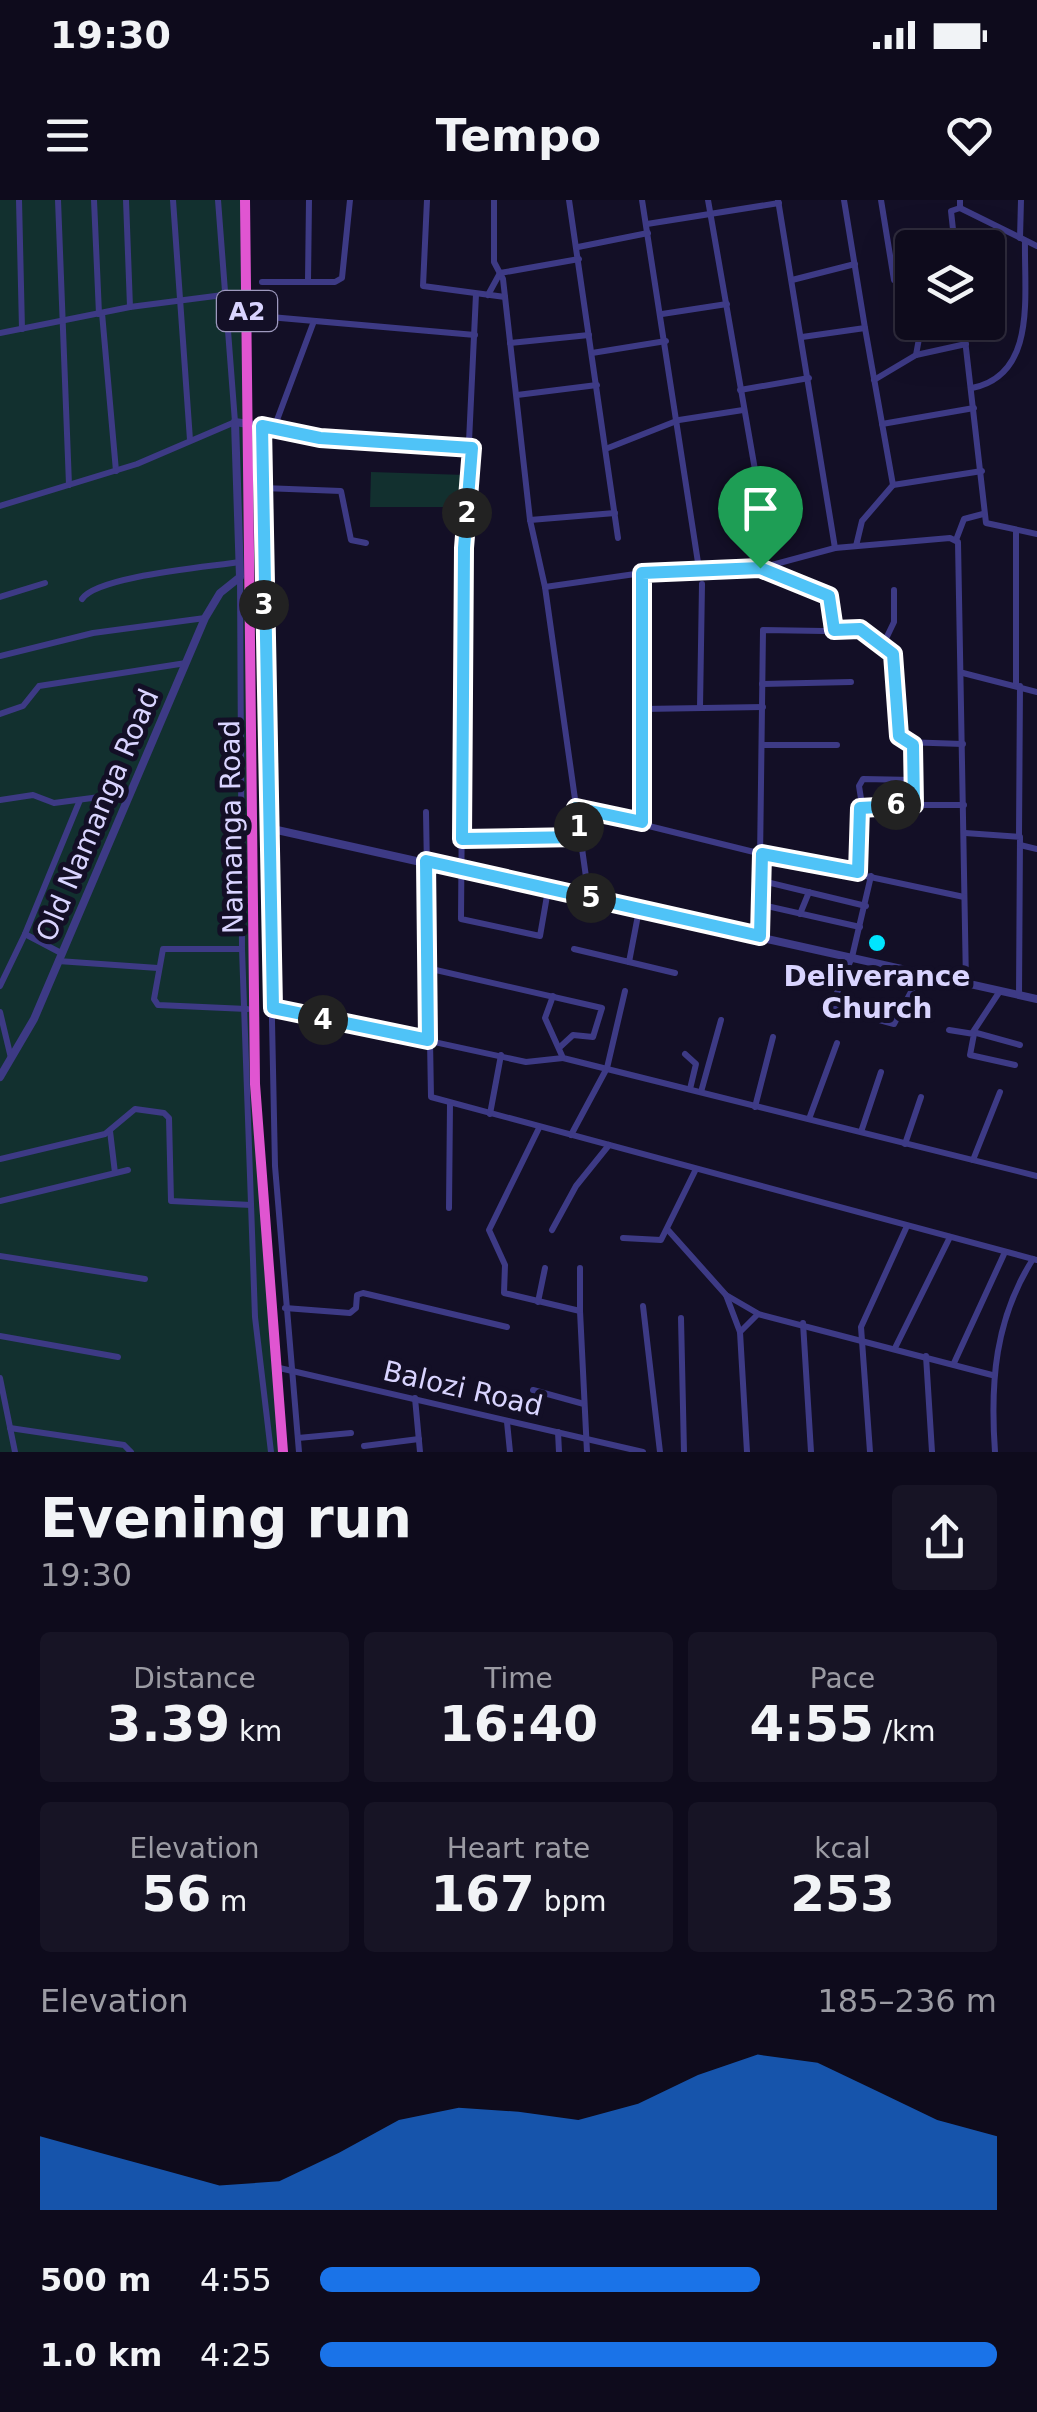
<!DOCTYPE html>
<html lang="en">
<head>
<meta charset="utf-8">
<style>
	:root { --surface:#0e0b1c; --page:#171425; --text:#f1f3f6; --muted:#9b9ba3; --line:#2e2b3b; --accent:#1a73e8 }
	body { margin:0; font-family:"DejaVu Sans",sans-serif; background:var(--page); color:var(--text); height:100vh; display:flex; flex-direction:column; font-size:38px; white-space:nowrap }
	* { box-sizing:border-box; margin:0 }
	p { font-size:32px; color:var(--muted) }
	.icon { flex:none; width:55px; height:55px; fill:none; stroke:currentColor; stroke-width:2; stroke-linecap:round; stroke-linejoin:round }
	.map { position:relative; height:1252px; overflow:hidden }
	.side { display:flex; flex-direction:column; background:var(--surface); flex:1 }
	.side>* { flex:none }
	.fabs { position:absolute; left:895px; top:30px; display:grid; gap:20px }
	.fabs a { display:grid; place-items:center; width:110px; height:110px; border-radius:10px; background:var(--surface); box-shadow:0 10px 40px #0002,0 0 0 2px var(--line); font-size:50px }
	.pin { position:absolute; display:grid; place-items:center; width:85px; height:85px; color:#fff; margin:-102px -42px; border-radius:50% 50% 50% 0; rotate:-45deg; box-shadow:0 0 10px #0007 }
	.pin .icon { rotate:45deg }
	.km { position:absolute; width:50px; height:50px; margin:-25px; border-radius:50%; background:#222; color:#fff; font-size:28px; line-height:50px; text-align:center }
	.round { display:grid; place-items:center; flex:none; width:105px; height:105px; border-radius:10px; background:var(--page) }
	.headline { display:flex; align-items:center; justify-content:space-between; height:170px; padding:0 40px }
	h1 { font-size:55px; font-weight:600; line-height:75px }
	.stats { display:grid; grid-template-columns:repeat(3,1fr); gap:15px; height:170px; padding:10px 40px }
	.stats div { display:grid; align-content:center; border-radius:10px; background:var(--page); text-align:center }
	.stats b { font-size:50px; font-weight:600 }
	.stats small { font-size:28px; font-weight:400 }
	.stats p { font-size:28px }
	.chart { height:280px; padding:20px 40px }
	.chart p { display:flex; justify-content:space-between }
	.chart svg { width:100%; height:180px; margin-top:10px; fill:var(--accent); opacity:.7 }
	ul { padding:0 40px; list-style:none; font-size:32px }
	li { display:grid; grid-template-columns:160px 120px 1fr; align-items:center; height:75px }
	li i { height:25px; border-radius:12px; background:var(--accent) }
	.status { display:flex; justify-content:space-between; align-items:center; height:70px; padding:0 50px; background:var(--surface); direction:ltr }
	.status svg { height:28px; fill:currentColor }
	header { display:flex; justify-content:space-between; align-items:center; height:130px; padding:0 40px; background:var(--surface); font-size:45px; font-weight:600 }
	.map>svg:first-child { display:block }
	.green { fill:#12302f }
	.lines { fill:none; stroke-linecap:round; stroke-linejoin:round }
	.minor { stroke:#3d3a85; stroke-width:6 }
	.tertiary { stroke:#3d3a85; stroke-width:8 }
	.trunk { stroke:#e055d1; stroke-width:10 }
	.route-casing { stroke:#fff; stroke-width:20 }
	.route { stroke:#4fc3f7; stroke-width:12 }
	.poi-dot { fill:#00e5ff; stroke:#130f26; stroke-width:4 }
	.labels { text-anchor:middle; stroke-width:10; stroke-linejoin:round; paint-order:stroke }
	.shield { fill:#130f26; stroke:#9e99be; stroke-width:2.5 }
	.shield-label { font-size:25px; font-weight:bold; fill:#d9d4ff }
	.street-label { font-size:28px; fill:#d9d4ff; stroke:#130f26 }
	.poi-label { font-size:28px; font-weight:bold; fill:#d9d4ff; stroke:#130f26 }
</style>
</head>
<body>
<div class="status"><b>19:30</b><svg viewBox="0 0 49 12"><path d="M0 12V9h3v3zM5 12V6h3v6zM10 12V3h3v9zM15 12V0h3v12zM26 1h20v11H26zM47 4h2v5h-2z"/></svg></div>
<header><svg class="icon" aria-label="menu" viewBox="0 0 24 24"><path d="M4 6h16M4 12h16M4 18h16"/></svg>Tempo<svg class="icon" aria-label="heart" viewBox="0 0 24 24"><path d="M12 20l-8-8c-3-5 5-10 8-4 3-6 11-1 8 4z"/></svg></header>
<div class="map">
<svg width="1037" height="1252" viewBox="0 0 1037 1252">
	<rect width="100%" height="100%" fill="#130f26"/>
	<g class="green">
		<polygon points="0,0 245,0 255,884 283,1252 0,1252"/>
		<polygon points="371,272 466,275 464,307 370,307"/>
	</g>
	<g class="lines">
		<g class="minor">
			<polyline points="19,0 22,129"/>
			<polyline points="58,0 69,285"/>
			<polyline points="94,0 99,114"/>
			<polyline points="126,0 130,107"/>
			<polyline points="173,0 190,240"/>
			<polyline points="427,0 423,86 505,97"/>
			<polyline points="494,0 494,62 503,79 530,320 545,387 589,698"/>
			<polyline points="569,0 618,338"/>
			<polyline points="642,0 699,369"/>
			<polyline points="708,0 762,310"/>
			<polyline points="778,0 835,348"/>
			<polyline points="881,0 894,80"/>
			<polyline points="960,8 1037,46"/>
			<polyline points="647,24 779,3"/>
			<polyline points="1020,38 1021,0"/>
			<polyline points="578,47 648,33"/>
			<polyline points="955,48 951,11 960,8 960,0"/>
			<polyline points="792,80 855,64"/>
			<polyline points="308,81 309,0"/>
			<polyline points="262,82 335,82 342,78 350,0"/>
			<polyline points="476,94 464,347 461,719 540,736 548,690"/>
			<polyline points="488,95 500,73 579,59"/>
			<polyline points="102,113 116,271"/>
			<polyline points="662,114 727,104"/>
			<polyline points="247,115 475,135"/>
			<polyline points="963,122 986,323 1037,334"/>
			<polyline points="0,133 130,107 223,95"/>
			<polyline points="802,137 865,128 844,0"/>
			<polyline points="510,143 589,135"/>
			<polyline points="592,153 666,141"/>
			<polyline points="916,155 922,122"/>
			<polyline points="874,180 916,155 966,144"/>
			<path d="M972,188C1037,175 1024,96 1025,41"/>
			<polyline points="740,190 809,178"/>
			<polyline points="517,195 597,185"/>
			<polyline points="882,224 974,208"/>
			<polyline points="262,226 320,238 472,248"/>
			<polyline points="274,228 314,121"/>
			<polyline points="608,248 679,220 743,210"/>
			<polyline points="893,285 982,271"/>
			<polyline points="263,288 341,291 351,340 366,343"/>
			<polyline points="0,306 137,264 235,222 218,0"/>
			<polyline points="530,320 615,313"/>
			<polyline points="956,340 964,319 983,314"/>
			<polyline points="856,346 862,321 893,285 865,128"/>
			<polyline points="763,368 829,396 834,430 859,429 893,454 903,542 963,544"/>
			<polyline points="642,373 642,623"/>
			<polyline points="240,377 242,749 255,1117 271,1252"/>
			<polyline points="545,387 642,373 761,368 835,348 950,338 958,342 966,783"/>
			<polyline points="0,397 45,383"/>
			<path d="M82,399C97,376 209,367 240,362"/>
			<polyline points="882,447 894,422 894,390"/>
			<polyline points="0,456 93,433 205,418"/>
			<polyline points="963,473 1037,492"/>
			<polyline points="762,484 851,482"/>
			<polyline points="1016,485 1016,331"/>
			<polyline points="700,507 702,384"/>
			<polyline points="643,509 763,507"/>
			<polyline points="0,514 23,506 39,486 186,463"/>
			<polyline points="763,545 837,545"/>
			<polyline points="913,545 914,605"/>
			<polyline points="0,600 33,595 54,603 130,593"/>
			<polyline points="862,605 859,586 863,579 914,580"/>
			<polyline points="576,608 762,654 964,697"/>
			<polyline points="426,612 431,897 1037,1060"/>
			<polyline points="268,628 275,966 299,1252"/>
			<polyline points="965,633 1020,637 1019,795"/>
			<polyline points="1019,636 1020,486"/>
			<polyline points="462,639 580,637"/>
			<polyline points="1020,645 1037,649"/>
			<polyline points="857,672 862,605 964,605"/>
			<polyline points="871,676 852,757 831,807 894,824 921,773"/>
			<polyline points="762,681 866,706"/>
			<polyline points="762,705 860,727"/>
			<polyline points="800,714 809,692"/>
			<polyline points="759,736 763,430 824,431"/>
			<polyline points="242,749 163,749 154,799 158,805 247,809"/>
			<polyline points="574,749 629,762 639,710"/>
			<polyline points="61,753 25,734 80,600"/>
			<polyline points="58,761 158,768"/>
			<polyline points="629,762 675,773"/>
			<polyline points="427,768 602,808 593,837 573,835 560,847"/>
			<polyline points="0,786 25,734"/>
			<polyline points="1000,791 973,832 1020,845"/>
			<polyline points="553,796 545,818 563,858 1037,976"/>
			<polyline points="273,807 526,862 563,858"/>
			<polyline points="0,812 11,858"/>
			<polyline points="949,830 974,834 970,855 1015,865"/>
			<polyline points="685,854 696,864 690,889"/>
			<polyline points="701,892 721,820"/>
			<polyline points="755,907 773,837"/>
			<polyline points="490,914 501,855"/>
			<polyline points="809,919 837,843"/>
			<polyline points="539,928 489,1030 505,1065 504,1093 580,1111 587,1252"/>
			<polyline points="110,931 115,973"/>
			<polyline points="861,932 881,872"/>
			<polyline points="571,935 607,868 625,791"/>
			<polyline points="905,944 921,897"/>
			<polyline points="0,959 105,934 135,909 164,913 169,918 171,1001 251,1005"/>
			<polyline points="973,960 1000,892"/>
			<polyline points="0,1001 128,970"/>
			<polyline points="449,1008 450,904"/>
			<polyline points="552,1030 576,986 609,945"/>
			<polyline points="668,1030 726,1095 757,1113"/>
			<polyline points="623,1038 661,1040 696,969"/>
			<polyline points="0,1056 145,1079"/>
			<polyline points="726,1095 740,1132 747,1252"/>
			<polyline points="538,1102 545,1068"/>
			<polyline points="643,1106 660,1252"/>
			<polyline points="285,1108 350,1113 356,1108 357,1095 363,1093 507,1127"/>
			<polyline points="580,1110 580,1068"/>
			<polyline points="681,1118 684,1252"/>
			<polyline points="803,1123 811,1252"/>
			<polyline points="740,1132 758,1114 992,1175"/>
			<polyline points="0,1136 118,1157"/>
			<polyline points="895,1148 950,1037"/>
			<polyline points="926,1156 932,1252"/>
			<polyline points="954,1163 1005,1052"/>
			<polyline points="275,1167 643,1252"/>
			<polyline points="0,1178 15,1252"/>
			<polyline points="533,1190 584,1204"/>
			<polyline points="415,1198 420,1252"/>
			<polyline points="507,1222 510,1252"/>
			<polyline points="10,1228 124,1245 131,1252"/>
			<polyline points="558,1232 559,1252"/>
			<polyline points="298,1238 351,1233"/>
			<polyline points="364,1246 419,1239"/>
			<polyline points="870,1252 861,1127 907,1026"/>
			<path d="M995,1252C990,1182 995,1119 1033,1059"/>
		</g>
		<polyline class="tertiary" points="0,877 34,819 205,418 220,393 240,377 235,222 262,226 268,628 1037,799"/>
		<polyline class="trunk" points="245,0 255,884 283,1252"/>
	</g>
	<g class="lines">
		<g class="route-casing">
			<polygon id="route" points="262,226 320,238 472,248 464,348 462,639 580,637 576,608 642,622 642,373 760,368 829,396 834,430 860,429 893,454 899,536 913,545 914,605 860,608 858,672 762,654 760,736 426,661 428,840 273,808"/>
		</g>
		<use href="#route" class="route"/>
	</g>
	<circle class="poi-dot" cx="877" cy="743" r="10"/>
	<g class="labels">
		<rect class="shield" x="217" y="91" width="60" height="40" rx="8"/>
		<g class="shield-label">
			<text x="247" y="120">A2</text>
		</g>
		<g class="street-label">
			<text transform="translate(97 615) rotate(-67)" y="10">Old Namanga Road</text>
			<text transform="translate(231 627) rotate(-91)" y="10">Namanga Road</text>
			<text transform="translate(463 1188) rotate(13)" y="10">Balozi Road</text>
		</g>
		<g class="poi-label">
			<text x="877" y="786">Deliverance<tspan x="877" dy="32">Church</tspan></text>
		</g>
	</g>
</svg>
<div class="fabs">
<a><svg class="icon" aria-label="layers" viewBox="0 0 24 24"><path d="M12 4l9 5-9 5-9-5zM3 14l9 5 9-5"/></svg></a>
</div>
<div class="pin" style="left:760px;top:368px;background:#1e9e55"><svg class="icon" aria-label="arrive" viewBox="0 0 24 24"><path d="M6 21V4h12l-3 4 3 4H6"/></svg></div>
<b class="km" style="left:579px;top:627px">1</b>
<b class="km" style="left:467px;top:313px">2</b>
<b class="km" style="left:264px;top:405px">3</b>
<b class="km" style="left:323px;top:820px">4</b>
<b class="km" style="left:591px;top:698px">5</b>
<b class="km" style="left:896px;top:605px">6</b>
</div>
<section class="side">
<div class="headline"><div><h1>Evening run</h1><p>19:30</p></div><a class="round"><svg class="icon" aria-label="share" viewBox="0 0 24 24"><path d="M12 15V3M7 8l5-5 5 5M5 13v7h14v-7"/></svg></a></div>
<div class="stats">
<div><p>Distance</p><b>3.39<small> km</small></b></div>
<div><p>Time</p><b>16:40</b></div>
<div><p>Pace</p><b>4:55<small> /km</small></b></div>
</div>
<div class="stats">
<div><p>Elevation</p><b>56<small> m</small></b></div>
<div><p>Heart rate</p><b>167<small> bpm</small></b></div>
<div><p>kcal</p><b>253</b></div>
</div>
<div class="chart"><p><span>Elevation</span>185–236 m</p>
<svg viewBox="0 0 160 44" preserveAspectRatio="none"><path d="M0 44V26L10 30L20 34L30 38L40 37L50 30L60 22L70 19L80 20L90 22L100 18L110 11L120 6L130 8L140 15L150 22L160 26V44z"/></svg>
</div>
<ul>
<li><b>500 m</b>4:55<i style="width:65%"></i></li>
<li><b>1.0 km</b>4:25<i style="width:100%"></i></li>
</ul>
</section>
</body>
</html>
